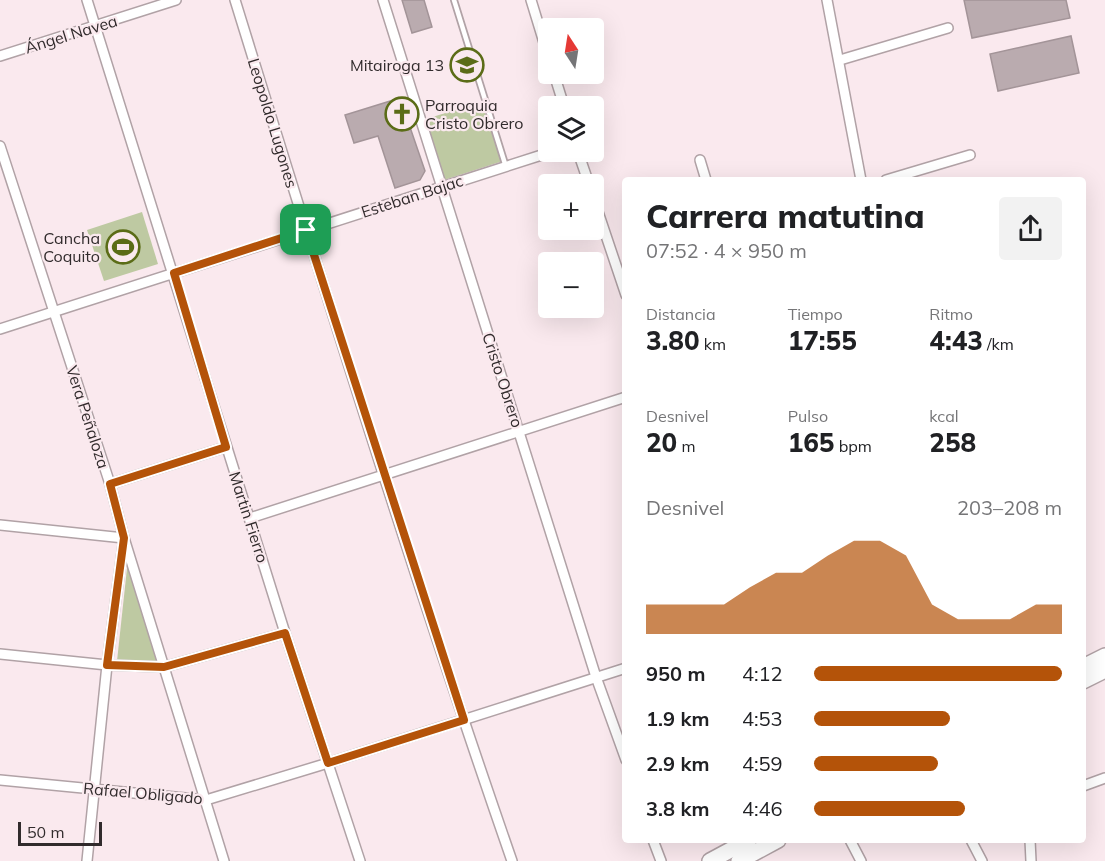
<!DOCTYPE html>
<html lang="es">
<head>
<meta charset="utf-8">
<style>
	:root { --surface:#fff; --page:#f2f2f2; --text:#202124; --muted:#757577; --accent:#b45309 }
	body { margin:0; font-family:Mulish,sans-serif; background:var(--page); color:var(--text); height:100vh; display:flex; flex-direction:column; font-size:22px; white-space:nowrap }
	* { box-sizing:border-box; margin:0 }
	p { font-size:20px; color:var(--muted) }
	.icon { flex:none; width:33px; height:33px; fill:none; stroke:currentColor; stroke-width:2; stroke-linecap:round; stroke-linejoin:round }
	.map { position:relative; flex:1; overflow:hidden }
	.details { position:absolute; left:622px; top:177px; width:464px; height:666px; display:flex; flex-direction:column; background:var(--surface); border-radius:6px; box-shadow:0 6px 24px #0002 }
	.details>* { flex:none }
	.needle { width:39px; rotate:348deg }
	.fabs { position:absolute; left:538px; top:18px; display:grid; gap:12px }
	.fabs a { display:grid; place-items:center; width:66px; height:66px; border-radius:6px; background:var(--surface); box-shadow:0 6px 24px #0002; font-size:30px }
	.scale { position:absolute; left:18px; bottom:15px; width:84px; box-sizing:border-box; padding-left:6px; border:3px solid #312b2c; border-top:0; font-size:16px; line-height:21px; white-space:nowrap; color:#312b2c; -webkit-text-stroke:4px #fae9ee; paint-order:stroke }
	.pin { position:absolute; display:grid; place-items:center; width:51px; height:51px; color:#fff; margin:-26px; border-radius:12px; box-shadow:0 3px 9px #0006 }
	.round { display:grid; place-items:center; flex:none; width:63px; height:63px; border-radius:6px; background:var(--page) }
	.head { display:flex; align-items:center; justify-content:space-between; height:102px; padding:0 24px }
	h1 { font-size:33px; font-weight:800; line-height:45px }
	.figures { display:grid; grid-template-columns:repeat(3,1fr); gap:9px; height:102px; padding:6px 24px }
	.figures div { display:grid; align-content:center }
	.figures b { font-size:26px; font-weight:800 }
	.figures small { font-size:16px; font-weight:400 }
	.figures p { font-size:16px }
	.chart { height:168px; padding:12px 24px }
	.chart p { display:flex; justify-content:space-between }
	.chart svg { width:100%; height:108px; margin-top:6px; fill:var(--accent); opacity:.7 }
	ul { padding:0 24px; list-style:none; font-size:20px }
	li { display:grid; grid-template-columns:96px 72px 1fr; align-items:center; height:45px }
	li i { height:15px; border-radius:8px; background:var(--accent) }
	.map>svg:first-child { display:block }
	.green { fill:#bec9a2 }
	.building { fill:#baabaf; stroke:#a39498; stroke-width:1.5 }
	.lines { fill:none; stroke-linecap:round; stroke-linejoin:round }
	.service-casing { stroke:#b1a2a6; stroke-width:8 }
	.minor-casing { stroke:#b1a2a6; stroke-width:12 }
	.primary-casing { stroke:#b1a2a6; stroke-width:18 }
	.service { stroke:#fff; stroke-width:4.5 }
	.minor { stroke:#fff; stroke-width:9 }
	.primary { stroke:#fff; stroke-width:15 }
	.route-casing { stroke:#fff; stroke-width:12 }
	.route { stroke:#b45309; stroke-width:8 }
	.labels { text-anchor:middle; stroke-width:4.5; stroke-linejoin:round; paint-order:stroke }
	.street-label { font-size:16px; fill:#312b2c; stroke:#fae9ee }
	.poi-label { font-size:16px; fill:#312b2c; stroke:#fae9ee; text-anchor:end }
</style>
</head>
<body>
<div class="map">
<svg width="1105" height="861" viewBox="0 0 1105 861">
	<rect width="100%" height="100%" fill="#fae9ee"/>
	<g class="green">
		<polygon points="484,101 503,161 444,180 426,119"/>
		<polygon points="142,212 158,264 104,281 87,230"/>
		<polygon points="128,559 157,661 117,661"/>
	</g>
	<g class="building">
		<polygon points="402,0 424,0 432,27 412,33"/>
		<polygon points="964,0 1066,0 1070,18 972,38"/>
		<polygon points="1071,36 1079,73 998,91 990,54"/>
		<polygon points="400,98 425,171 420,180 395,188 378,136 354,143 345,115"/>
	</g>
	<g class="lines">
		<g class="service-casing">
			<polyline id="service" points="454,0 506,167"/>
		</g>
		<g class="minor-casing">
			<g id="minor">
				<polyline points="87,0 285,633 360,861"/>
				<path d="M235,0C324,288 413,576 512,861"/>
				<polyline points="383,0 596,677 626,760"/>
				<polyline points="531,0 549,59"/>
				<polyline points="827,0 861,180"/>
				<polyline points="0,56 176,0"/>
				<polyline points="840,60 948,28"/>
				<polyline points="554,74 564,106"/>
				<polyline points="0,146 110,484 124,538 224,861"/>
				<polyline points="578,152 589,184"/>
				<polyline points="700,160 706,180"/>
				<polyline points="886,180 970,155"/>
				<polyline points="594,200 626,295"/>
				<polyline points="0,329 551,152"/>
				<polyline points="110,484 226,447"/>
				<polyline points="250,518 626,397"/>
				<polyline points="0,525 124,538 107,665 87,861"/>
				<polyline points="0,654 107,665 164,667 285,633"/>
				<polyline points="0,780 206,800 328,763 626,668"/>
				<polyline points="1083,786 1105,778"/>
				<polyline points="653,840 661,861"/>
				<polyline points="850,840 861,861"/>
				<polyline points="971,840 982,861"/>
				<polyline points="1030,840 1031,861"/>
			</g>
		</g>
		<g class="primary-casing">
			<g id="primary">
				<polyline points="1083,667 1105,656"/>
				<polyline points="1083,681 1105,670"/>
				<polyline points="710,861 749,840"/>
				<polyline points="739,861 778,840"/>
			</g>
		</g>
		<use href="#service" class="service"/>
		<use href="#minor" class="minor"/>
		<use href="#primary" class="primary"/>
	</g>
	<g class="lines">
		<g class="route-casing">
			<polygon id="route" points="306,230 464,720 328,763 285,633 164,667 107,665 124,538 110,484 226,447 174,273"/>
		</g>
		<use href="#route" class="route"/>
	</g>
	<defs>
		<g id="school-ring" transform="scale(1.725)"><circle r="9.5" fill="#fae9ee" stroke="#5b6c17" stroke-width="1.5"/><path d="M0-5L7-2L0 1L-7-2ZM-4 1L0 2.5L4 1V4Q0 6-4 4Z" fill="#5b6c17"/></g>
		<g id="church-ring" transform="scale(1.725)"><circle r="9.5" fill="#fae9ee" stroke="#5b6c17" stroke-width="1.5"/><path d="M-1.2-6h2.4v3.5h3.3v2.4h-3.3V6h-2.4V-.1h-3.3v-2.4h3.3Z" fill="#5b6c17"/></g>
		<g id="stadium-ring" transform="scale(1.725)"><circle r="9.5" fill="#fae9ee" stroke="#5b6c17" stroke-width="1.5"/><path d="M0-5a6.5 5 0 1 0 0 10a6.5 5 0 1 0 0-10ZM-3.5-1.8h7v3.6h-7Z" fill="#5b6c17"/></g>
	</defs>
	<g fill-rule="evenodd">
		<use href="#school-ring" x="467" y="65"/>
		<use href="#church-ring" x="402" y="114"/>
		<use href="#stadium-ring" x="123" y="247"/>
	</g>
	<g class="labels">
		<g class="street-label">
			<text transform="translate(71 34) rotate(-17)" y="6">Ángel Navea</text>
			<text transform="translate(273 123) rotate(73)" y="6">Leopoldo Lugones</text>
			<text transform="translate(412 196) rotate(-18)" y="6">Esteban Bajac</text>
			<text transform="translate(503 380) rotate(72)" y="6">Cristo Obrero</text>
			<text transform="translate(88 417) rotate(72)" y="6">Vera Peñaloza</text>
			<text transform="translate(249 517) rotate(72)" y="6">Martin Fierro</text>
			<text transform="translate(143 793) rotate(5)" y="6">Rafael Obligado</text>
		</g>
		<g class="poi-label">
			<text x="444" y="71">Mitairoga 13</text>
			<text x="425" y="111" text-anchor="start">Parroquia<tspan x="425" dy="18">Cristo Obrero</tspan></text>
			<text x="100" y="244">Cancha<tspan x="100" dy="18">Coquito</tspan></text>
		</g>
	</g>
</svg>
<div class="fabs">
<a><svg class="needle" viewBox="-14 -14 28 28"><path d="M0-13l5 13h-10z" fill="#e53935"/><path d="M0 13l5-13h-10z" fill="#757577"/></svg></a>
<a><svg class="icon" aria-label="layers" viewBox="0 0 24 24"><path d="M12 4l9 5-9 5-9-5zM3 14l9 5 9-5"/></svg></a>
<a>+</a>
<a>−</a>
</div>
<div class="scale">50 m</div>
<div class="pin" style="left:306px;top:230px;background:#1e9e55"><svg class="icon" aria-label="arrive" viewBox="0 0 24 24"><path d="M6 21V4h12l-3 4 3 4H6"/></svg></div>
<section class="details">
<div class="head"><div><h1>Carrera matutina</h1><p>07:52 · 4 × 950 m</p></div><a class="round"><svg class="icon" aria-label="share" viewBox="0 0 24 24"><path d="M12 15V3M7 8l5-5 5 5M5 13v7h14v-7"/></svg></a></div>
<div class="figures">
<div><p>Distancia</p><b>3.80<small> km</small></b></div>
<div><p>Tiempo</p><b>17:55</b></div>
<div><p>Ritmo</p><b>4:43<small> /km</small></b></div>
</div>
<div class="figures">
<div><p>Desnivel</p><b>20<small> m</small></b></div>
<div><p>Pulso</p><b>165<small> bpm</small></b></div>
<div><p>kcal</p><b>258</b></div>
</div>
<div class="chart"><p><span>Desnivel</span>203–208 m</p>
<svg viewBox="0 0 160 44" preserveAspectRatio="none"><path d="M0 44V32L10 32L20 32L30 32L40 25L50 19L60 19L70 12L80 6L90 6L100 12L110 32L120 38L130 38L140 38L150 32L160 32V44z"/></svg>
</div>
<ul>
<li><b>950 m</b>4:12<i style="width:100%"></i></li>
<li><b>1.9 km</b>4:53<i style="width:55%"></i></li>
<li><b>2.9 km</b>4:59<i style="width:50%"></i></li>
<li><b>3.8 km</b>4:46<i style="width:61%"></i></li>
</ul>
</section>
</div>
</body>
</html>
